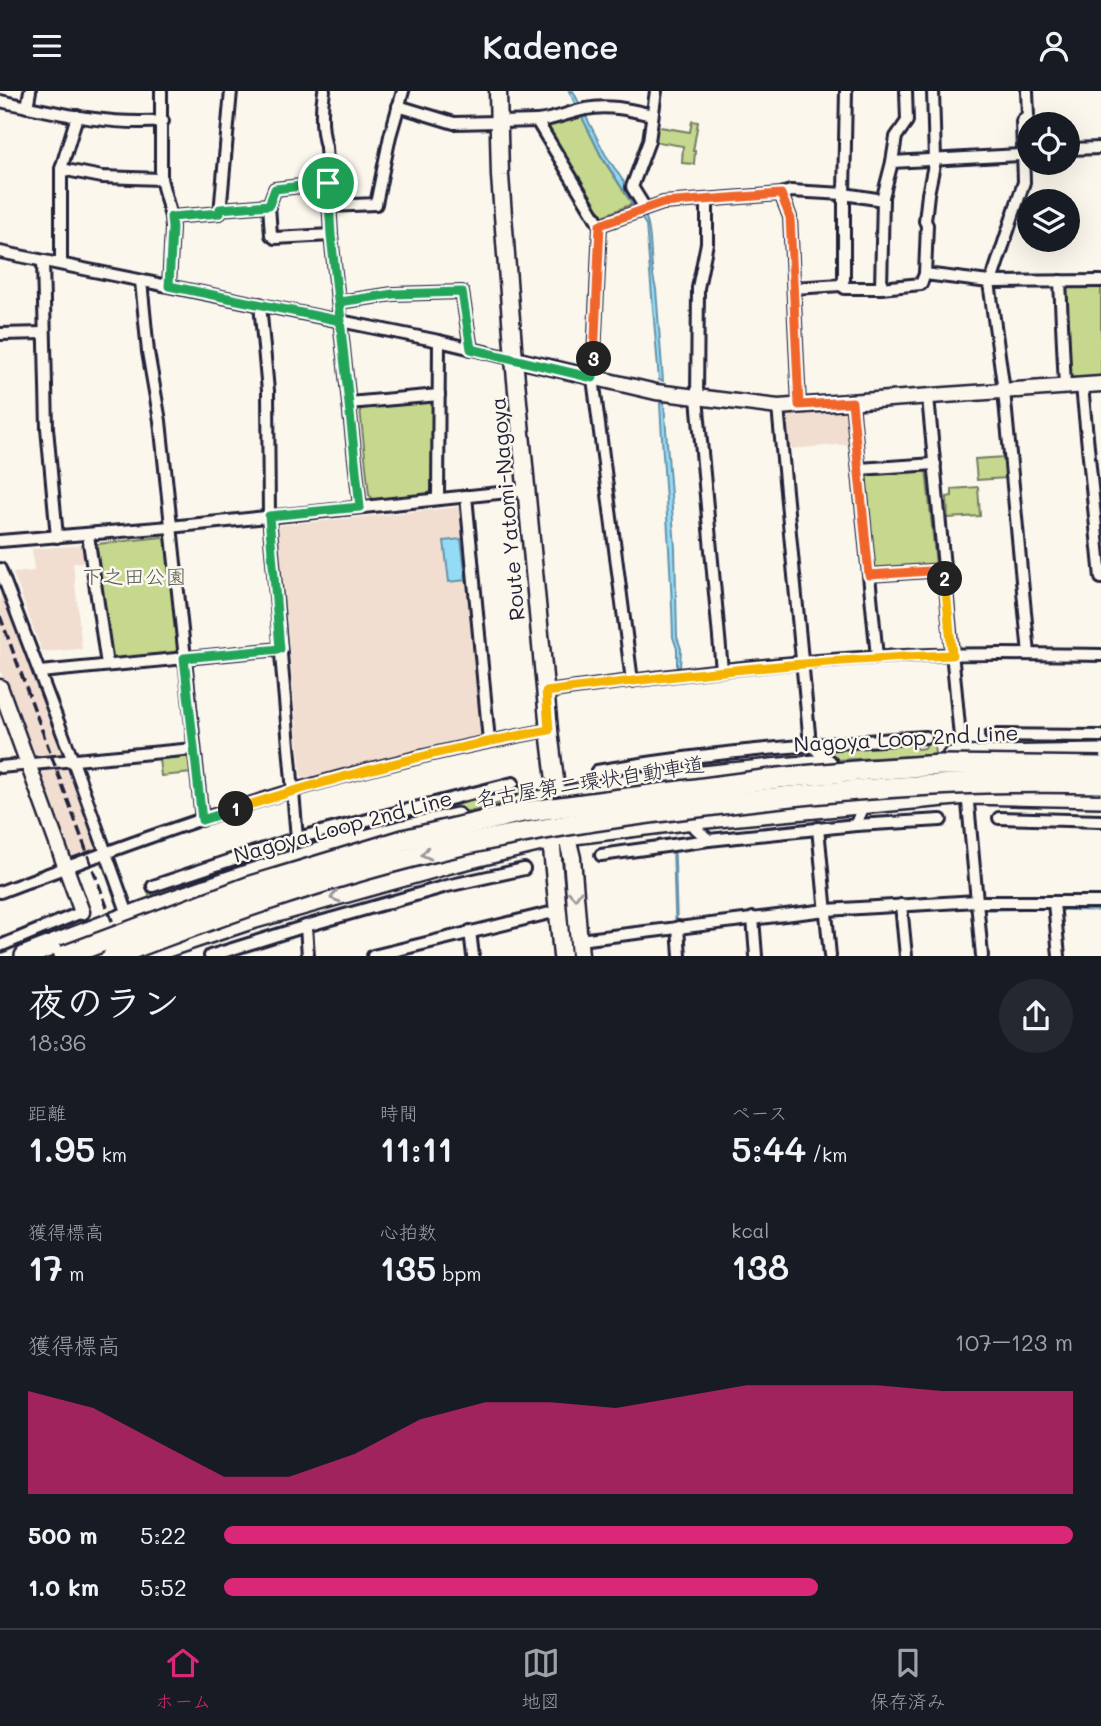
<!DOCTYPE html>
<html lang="ja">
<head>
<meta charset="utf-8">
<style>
	:root { --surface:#171b24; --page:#242831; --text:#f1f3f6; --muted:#9ea1a6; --line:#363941; --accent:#db2777 }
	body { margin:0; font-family:Mali,"Klee One",sans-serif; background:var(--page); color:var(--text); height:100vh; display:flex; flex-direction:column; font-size:26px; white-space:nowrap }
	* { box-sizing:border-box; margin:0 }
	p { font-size:23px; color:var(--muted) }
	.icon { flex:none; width:38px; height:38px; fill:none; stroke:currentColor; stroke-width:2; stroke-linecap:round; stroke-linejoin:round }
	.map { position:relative; height:865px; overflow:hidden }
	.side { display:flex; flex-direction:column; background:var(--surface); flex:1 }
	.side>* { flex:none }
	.fabs { position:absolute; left:1017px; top:21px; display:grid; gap:14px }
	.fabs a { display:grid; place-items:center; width:63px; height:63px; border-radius:50%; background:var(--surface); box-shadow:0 7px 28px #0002; font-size:35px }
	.pin { position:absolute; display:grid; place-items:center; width:60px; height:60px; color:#fff; margin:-30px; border:4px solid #fff; border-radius:50%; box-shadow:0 2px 7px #0007 }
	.km { position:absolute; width:35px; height:35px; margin:-18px; border-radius:50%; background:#222; color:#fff; font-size:19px; line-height:35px; text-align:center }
	.round { display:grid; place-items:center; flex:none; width:74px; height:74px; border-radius:37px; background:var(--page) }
	.overview { display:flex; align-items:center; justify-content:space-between; height:119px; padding:0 28px }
	h1 { font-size:38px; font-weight:600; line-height:52px }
	.metrics { display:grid; grid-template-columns:repeat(3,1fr); gap:10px; height:119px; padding:7px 28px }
	.metrics div { display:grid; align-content:center }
	.metrics b { font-size:35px; font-weight:600 }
	.metrics small { font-size:19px; font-weight:400 }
	.metrics p { font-size:19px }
	.chart { height:196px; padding:14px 28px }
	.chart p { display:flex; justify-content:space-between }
	.chart svg { width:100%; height:126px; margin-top:7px; fill:var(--accent); opacity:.7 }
	ul { padding:0 28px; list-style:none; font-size:23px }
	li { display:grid; grid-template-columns:112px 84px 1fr; align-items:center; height:52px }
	li i { height:18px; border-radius:9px; background:var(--accent) }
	header { display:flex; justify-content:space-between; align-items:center; height:91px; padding:0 28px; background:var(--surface); font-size:32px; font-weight:600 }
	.menu { display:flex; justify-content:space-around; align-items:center; height:98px; border-top:2px solid var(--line); background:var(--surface); font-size:19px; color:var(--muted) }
	.menu a { display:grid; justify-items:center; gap:4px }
	.menu .active { color:var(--accent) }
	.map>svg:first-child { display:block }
	.built { fill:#f1ded1 }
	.green { fill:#c5d88e; stroke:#747d64; stroke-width:2 }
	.water { fill:#94dcf6; stroke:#6692ab; stroke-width:2 }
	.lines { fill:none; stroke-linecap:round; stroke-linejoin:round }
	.stream { stroke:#6692ab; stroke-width:3.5 }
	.street-casing { stroke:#22223b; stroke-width:16 }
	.secondary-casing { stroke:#22223b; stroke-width:19 }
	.primary-casing { stroke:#22223b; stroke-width:21 }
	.highway-casing { stroke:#22223b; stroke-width:24 }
	.street { stroke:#fbf7ec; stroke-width:10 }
	.secondary { stroke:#fbf7ec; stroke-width:14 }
	.primary { stroke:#fbf7ec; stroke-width:16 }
	.highway { stroke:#fbf7ec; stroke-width:19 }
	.rail { stroke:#22223b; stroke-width:3.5; stroke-dasharray:10 5; stroke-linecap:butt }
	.highway-bridge-casing { stroke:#22223b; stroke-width:24; stroke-linecap:butt }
	.highway-bridge { stroke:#fbf7ec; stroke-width:19 }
	.oneway { stroke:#99979c }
	.split-1-casing { stroke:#fff; stroke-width:14 }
	.split-2-casing { stroke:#fff; stroke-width:14 }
	.split-3-casing { stroke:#fff; stroke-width:14 }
	.split-4-casing { stroke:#fff; stroke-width:14 }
	.split-1 { stroke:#22a559; stroke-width:9 }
	.split-2 { stroke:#f5b400; stroke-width:9 }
	.split-3 { stroke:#f0652b; stroke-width:9 }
	.split-4 { stroke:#22a559; stroke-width:9 }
	.labels { text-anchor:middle; stroke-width:5; stroke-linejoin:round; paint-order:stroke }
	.street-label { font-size:21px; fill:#22223b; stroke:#fbf7ec }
	.park-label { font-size:21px; fill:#535954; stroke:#fbf7ec }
</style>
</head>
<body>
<header><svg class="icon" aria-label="menu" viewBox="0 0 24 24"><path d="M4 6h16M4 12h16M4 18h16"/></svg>Kadence<svg class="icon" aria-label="person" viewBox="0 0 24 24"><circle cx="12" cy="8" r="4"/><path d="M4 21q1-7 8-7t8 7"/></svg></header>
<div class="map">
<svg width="1101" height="865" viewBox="0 0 1101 865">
	<rect width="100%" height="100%" fill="#fbf7ec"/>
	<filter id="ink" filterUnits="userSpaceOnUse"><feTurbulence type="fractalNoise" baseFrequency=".0143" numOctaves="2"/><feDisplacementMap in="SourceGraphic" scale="14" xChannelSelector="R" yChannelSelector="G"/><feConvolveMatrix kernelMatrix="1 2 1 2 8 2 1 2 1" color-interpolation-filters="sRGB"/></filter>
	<g filter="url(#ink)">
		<g class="built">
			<polygon points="845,321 849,325 851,353 789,358 786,327 789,324"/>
			<polygon points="460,416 464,419 485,642 482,648 307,690 301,684 278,437 282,434"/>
			<polygon points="82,454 88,458 89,470 73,472 82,558 42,561 13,482 34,480 32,458"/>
			<polygon points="0,493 62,660 59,666 32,667 0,579"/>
			<polygon points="64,676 70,680 98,759 71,769 36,679"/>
		</g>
		<g class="green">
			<polygon points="581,24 601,65 632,113 601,126 549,38 551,32"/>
			<polygon points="692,30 698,31 693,60 695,60 694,73 682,72 683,55 652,50 654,35 690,41"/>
			<polygon points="1101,193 1101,285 1072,287 1068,284 1063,199 1066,194"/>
			<polygon points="433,310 433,397 428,404 374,409 369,404 360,317 362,314"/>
			<polygon points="1005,366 1007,387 977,389 975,368"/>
			<polygon points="926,378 936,475 877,481 874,478 866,384 867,382"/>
			<polygon points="978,396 980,425 948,427 947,406 952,405 952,398"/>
			<polygon points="162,446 166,449 178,557 174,562 114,568 108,564 93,457 97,453"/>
			<polygon points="991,649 997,655 1002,654 1002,649 1098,650 1097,656 987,659 986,650"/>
			<polygon points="916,651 917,658 925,657 927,652 934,652 935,664 835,669 826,662 827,658"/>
			<polygon points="186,665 191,669 192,682 161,685 159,668"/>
			<polygon points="725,665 728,672 724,677 592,696 591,686 600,684 601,690 608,689 607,683"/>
			<polygon points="520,696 523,709 410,734 394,731 397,725 487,704 490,715 507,710"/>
			<polygon points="360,738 372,745 261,770 267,763 278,759"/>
			<polygon points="235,771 236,773 230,776 224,788 152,812 145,794 148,793 152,804 160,802 158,796"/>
		</g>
		<g class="water">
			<path d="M569,0H573L605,63L644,121C654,145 648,173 656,198L663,290L659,289L646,134L601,64Z"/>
			<path d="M660,312H664L675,457L677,546L681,558L680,576H677V558L673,546C671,467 664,390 660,312Z"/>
			<polygon points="461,448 466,489 449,491 444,450"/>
		</g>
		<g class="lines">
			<g class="stream">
				<polyline points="674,763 676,827"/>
				<polyline points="985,818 1045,817"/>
				<polyline points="1063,818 1101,819"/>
				<polyline points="913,820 937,818"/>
				<polyline points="835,824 894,821"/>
				<polyline points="765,832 818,826"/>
			</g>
			<g class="street-casing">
				<g id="street">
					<polyline points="161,0 161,88 171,126 220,122 231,0"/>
					<path d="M324,0C321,18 321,38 326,56L331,144L360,416"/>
					<path d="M0,10C53,21 108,35 163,30"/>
					<polyline points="398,15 454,32 537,30 600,134 593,287 632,590"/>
					<polyline points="27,16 30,0"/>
					<path d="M537,30C554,29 569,21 586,18C608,13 631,19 652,24"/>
					<polyline points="1068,58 1101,57"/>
					<polyline points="892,71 896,46 907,30 906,0"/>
					<polyline points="61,78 102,86 161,88"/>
					<polyline points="328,92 275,98 269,114 271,144 275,147 331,144"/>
					<polyline points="781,103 790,126 799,314"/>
					<polyline points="707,109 707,152 698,197 697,307 722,579"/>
					<polyline points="329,115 376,113 390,45 403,0"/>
					<polyline points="645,117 632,96 649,50 656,0"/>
					<polyline points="220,118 269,114"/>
					<polyline points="600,134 663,112 781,103 791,100 844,103 846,0"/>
					<polyline points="0,161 439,250 514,268"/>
					<polyline points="43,170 47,337 57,446"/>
					<polyline points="61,173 61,78 77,25"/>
					<polyline points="925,183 927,134 925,130 928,103 935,69 933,0"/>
					<polyline points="141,190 148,261 160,330 202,729"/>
					<polyline points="1060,190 1065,296"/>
					<polyline points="989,191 1004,300 1029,563"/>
					<polyline points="991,191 1024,91 1022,30 1028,25 1027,0"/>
					<polyline points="841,194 844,188 844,103 883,109"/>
					<polyline points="169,195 172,137 171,126"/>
					<polyline points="794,197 841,194 845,197 881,197 921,193 925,183 989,191 1101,190"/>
					<polyline points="881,197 883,106 892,71 1020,64 1024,61 1029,60"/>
					<polyline points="339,211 393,203 462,201 471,258"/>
					<polyline points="260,213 268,300 269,425 297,747"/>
					<polyline points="0,243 44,242"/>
					<polyline points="1082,295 1101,487"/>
					<polyline points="928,306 962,667"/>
					<polyline points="852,311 877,566"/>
					<polyline points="349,312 439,304"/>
					<polyline points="778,316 810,653 832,673"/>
					<polyline points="859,378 935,373"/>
					<polyline points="466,405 489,650"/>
					<polyline points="438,408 439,250"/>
					<polyline points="88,444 107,574"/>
					<polyline points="0,450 170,436 528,399"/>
					<polyline points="0,478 73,670 130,829"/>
					<polyline points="869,484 944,479"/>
					<polyline points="40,581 280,558"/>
					<path d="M546,601C656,586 767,572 878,566C952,562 1027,563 1101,564"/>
					<polyline points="991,644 1101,645"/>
					<polyline points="0,676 194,658"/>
					<path d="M597,680C706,661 816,653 926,646"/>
					<polyline points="967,701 982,865"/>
					<polyline points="999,727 1101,730"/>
					<polyline points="687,730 709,749 856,734 864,711"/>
					<polyline points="856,734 941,729"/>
					<polyline points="818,737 830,865"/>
					<polyline points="601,764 709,749"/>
					<polyline points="153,795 297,747 513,692"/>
					<path d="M0,801C96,765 192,729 291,700C375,675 462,655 549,639"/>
					<polyline points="977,811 1101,811"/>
					<polyline points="1054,812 1059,865"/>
					<polyline points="901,814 906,865"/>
					<polyline points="753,827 756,865"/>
					<polyline points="306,835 447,795 524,778"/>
					<polyline points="678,836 680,865"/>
					<polyline points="470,840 473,865"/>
					<polyline points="579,849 826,819 977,810"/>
					<polyline points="0,855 82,821"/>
					<polyline points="210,865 306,835 308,865"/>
					<polyline points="373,865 558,820"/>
				</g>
			</g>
			<g class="secondary-casing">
				<g id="secondary">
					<polyline points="514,268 656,301 778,316 1101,293"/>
					<polyline points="0,596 82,821"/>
				</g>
			</g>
			<g class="primary-casing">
				<g id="primary">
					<polyline points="498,0 500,85 514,268 549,639 557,706 572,767 580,865"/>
					<polyline points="553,736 551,747 562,865"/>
				</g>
			</g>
			<g class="highway-casing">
				<g id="highway">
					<polyline points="952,666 1101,663"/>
					<path d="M521,714C621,691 725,682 827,673"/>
					<path d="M25,865C166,810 309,758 457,727"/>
					<polyline points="140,865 248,829 450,772 566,744 685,729 967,703 1101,706"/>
				</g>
			</g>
			<use href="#street" class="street"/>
			<use href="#secondary" class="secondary"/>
			<use href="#primary" class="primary"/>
			<use href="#highway" class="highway"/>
			<polyline class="rail" points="0,525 125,865"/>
			<g class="highway-bridge-casing">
				<g id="highway-bridge">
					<polyline points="64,865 251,795 403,749 523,721 779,687 868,679 941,674 1101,676"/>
					<path d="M113,865C215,826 318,789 424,763C517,740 611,726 706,715C837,698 969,688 1101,692"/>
				</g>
			</g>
			<use href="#highway-bridge" class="highway-bridge"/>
		</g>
		<defs><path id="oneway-chevron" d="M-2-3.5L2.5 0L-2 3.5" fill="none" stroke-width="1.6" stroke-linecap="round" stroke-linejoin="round" transform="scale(1.75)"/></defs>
		<g class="oneway">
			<use href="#oneway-chevron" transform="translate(426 763) rotate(166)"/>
			<use href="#oneway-chevron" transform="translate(575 804) rotate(85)"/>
			<use href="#oneway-chevron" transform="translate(335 806) rotate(164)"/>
		</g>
	</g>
	<g class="lines" filter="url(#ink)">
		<g class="split-1-casing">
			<polyline id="split-1" points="236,718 202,729 184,567 280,558 269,425 360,416 331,144 328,92"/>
		</g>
		<g class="split-2-casing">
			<path id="split-2" d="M236,718C338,685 443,658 549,639L546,601C681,583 815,569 952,564L945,488"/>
		</g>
		<g class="split-3-casing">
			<polyline id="split-3" points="594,268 600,134 663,112 781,103 790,126 799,314 852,311 869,484 944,479 945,488"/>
		</g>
		<g class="split-4-casing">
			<polyline id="split-4" points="328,92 275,98 269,114 220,118 220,122 171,126 172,137 169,195 341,230 339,211 393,203 462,201 471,258 593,287 594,268"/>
		</g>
		<use href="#split-1" class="split-1"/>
		<use href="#split-2" class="split-2"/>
		<use href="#split-3" class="split-3"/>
		<use href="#split-4" class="split-4"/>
	</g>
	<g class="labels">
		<g class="street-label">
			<text transform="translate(508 418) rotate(-95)" y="7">Route Yatomi-Nagoya</text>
			<text transform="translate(906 648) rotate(-3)" y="7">Nagoya Loop 2nd Line</text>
			<text transform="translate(590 691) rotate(-9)" y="7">名古屋第二環状自動車道</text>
			<text transform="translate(343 736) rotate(-15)" y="7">Nagoya Loop 2nd Line</text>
		</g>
		<g class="park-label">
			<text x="134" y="493">下之田公園</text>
		</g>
	</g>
</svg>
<div class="fabs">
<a><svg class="icon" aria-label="locate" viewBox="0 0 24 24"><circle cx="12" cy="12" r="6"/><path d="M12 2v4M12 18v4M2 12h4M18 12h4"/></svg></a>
<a><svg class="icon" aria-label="layers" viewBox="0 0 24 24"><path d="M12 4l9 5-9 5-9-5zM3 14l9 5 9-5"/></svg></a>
</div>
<div class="pin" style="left:328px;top:92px;background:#1e9e55"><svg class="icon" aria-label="arrive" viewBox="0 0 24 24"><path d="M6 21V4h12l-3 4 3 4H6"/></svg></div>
<b class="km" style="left:236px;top:718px">1</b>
<b class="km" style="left:945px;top:488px">2</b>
<b class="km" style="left:594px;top:268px">3</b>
</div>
<section class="side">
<div class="overview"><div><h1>夜のラン</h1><p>18:36</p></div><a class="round"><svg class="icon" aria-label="share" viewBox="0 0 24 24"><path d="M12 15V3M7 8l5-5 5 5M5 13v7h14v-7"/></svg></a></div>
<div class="metrics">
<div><p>距離</p><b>1.95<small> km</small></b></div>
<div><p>時間</p><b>11:11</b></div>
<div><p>ペース</p><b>5:44<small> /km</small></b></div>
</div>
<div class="metrics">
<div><p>獲得標高</p><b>17<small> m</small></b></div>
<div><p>心拍数</p><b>135<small> bpm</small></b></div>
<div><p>kcal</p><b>138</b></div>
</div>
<div class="chart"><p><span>獲得標高</span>107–123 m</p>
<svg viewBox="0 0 160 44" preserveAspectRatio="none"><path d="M0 44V8L10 14L20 26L30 38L40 38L50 30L60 18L70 12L80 12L90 14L100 10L110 6L120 6L130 6L140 8L150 8L160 8V44z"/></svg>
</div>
<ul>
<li><b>500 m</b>5:22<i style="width:100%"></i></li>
<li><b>1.0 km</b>5:52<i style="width:70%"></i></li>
</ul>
</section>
<nav class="menu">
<a class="active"><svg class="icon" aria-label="home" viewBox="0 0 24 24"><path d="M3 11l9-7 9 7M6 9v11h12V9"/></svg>ホーム</a>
<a><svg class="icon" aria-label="map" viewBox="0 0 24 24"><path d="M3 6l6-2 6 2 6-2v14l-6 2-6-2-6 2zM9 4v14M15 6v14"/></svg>地図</a>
<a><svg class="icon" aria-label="saved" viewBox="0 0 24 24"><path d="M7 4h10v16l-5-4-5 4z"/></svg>保存済み</a>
</nav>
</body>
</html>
